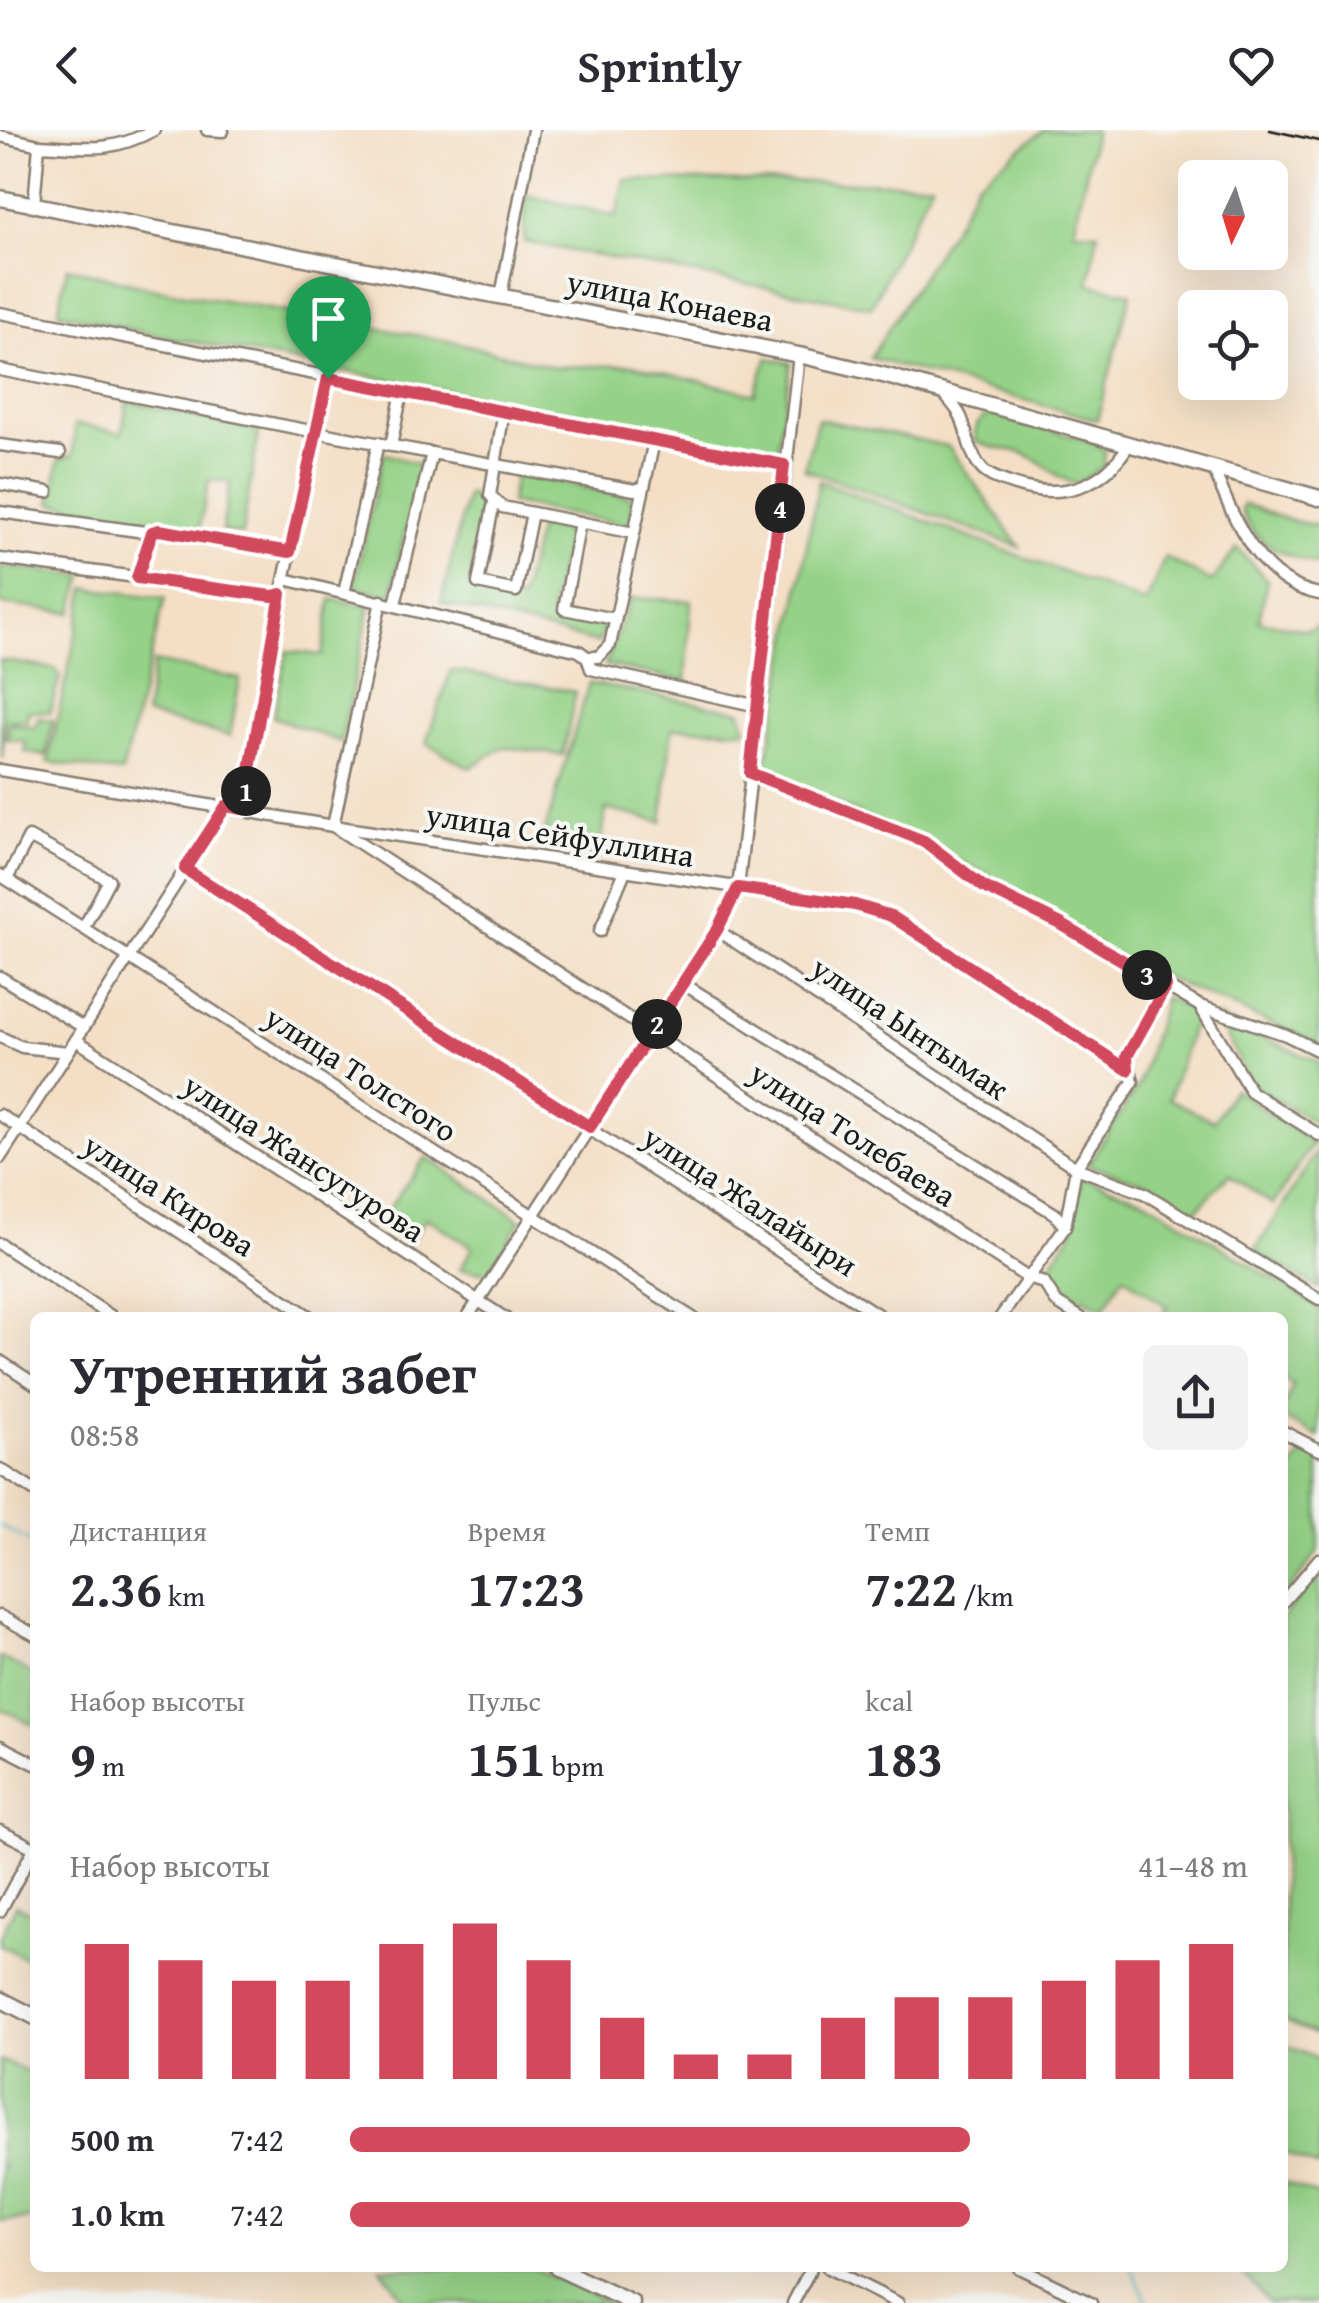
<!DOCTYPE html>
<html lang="ru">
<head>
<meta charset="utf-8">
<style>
	:root { --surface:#fff; --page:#f2f2f3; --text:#2b2b33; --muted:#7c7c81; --accent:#d1495b }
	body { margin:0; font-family:"Gentium Book Plus",serif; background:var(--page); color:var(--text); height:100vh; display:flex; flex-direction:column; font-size:38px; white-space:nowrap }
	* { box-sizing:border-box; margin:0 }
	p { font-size:32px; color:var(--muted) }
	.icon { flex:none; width:55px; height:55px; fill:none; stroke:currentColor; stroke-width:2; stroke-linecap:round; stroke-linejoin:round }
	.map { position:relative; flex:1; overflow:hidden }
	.sheet { position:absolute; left:30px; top:1182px; width:1258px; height:960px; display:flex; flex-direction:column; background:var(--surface); border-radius:15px; box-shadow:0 10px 40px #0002 }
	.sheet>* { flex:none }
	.needle { width:65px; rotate:184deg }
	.tools { position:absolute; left:1178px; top:30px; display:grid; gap:20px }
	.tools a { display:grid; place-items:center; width:110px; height:110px; border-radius:15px; background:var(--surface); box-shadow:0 10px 40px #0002; font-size:50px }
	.pin { position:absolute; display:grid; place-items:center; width:85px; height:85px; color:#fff; margin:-102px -42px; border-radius:50% 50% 50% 0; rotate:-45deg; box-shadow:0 0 10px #0007 }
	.pin .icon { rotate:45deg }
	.km { position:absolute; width:50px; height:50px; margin:-25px; border-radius:50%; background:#222; color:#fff; font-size:28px; line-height:50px; text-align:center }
	.round { display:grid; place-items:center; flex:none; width:105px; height:105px; border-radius:15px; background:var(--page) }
	.summary { display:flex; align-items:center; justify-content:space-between; height:170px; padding:0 40px }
	h1 { font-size:55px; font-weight:700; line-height:75px }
	.figures { display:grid; grid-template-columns:repeat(3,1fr); gap:15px; height:170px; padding:10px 40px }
	.figures div { display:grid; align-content:center }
	.figures b { font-size:50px; font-weight:700 }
	.figures small { font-size:28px; font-weight:400 }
	.figures p { font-size:28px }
	.chart { height:280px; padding:20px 40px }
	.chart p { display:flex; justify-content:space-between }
	.chart svg { width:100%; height:180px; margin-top:10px; stroke:var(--accent); stroke-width:6 }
	ul { padding:0 40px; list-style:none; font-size:32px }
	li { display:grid; grid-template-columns:160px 120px 1fr; align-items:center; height:75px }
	li i { height:25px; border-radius:12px; background:var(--accent) }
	header { display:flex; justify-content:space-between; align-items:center; height:130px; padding:0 40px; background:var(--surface); font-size:45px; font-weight:700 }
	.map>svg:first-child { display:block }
	.green { fill:#95d287; stroke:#587752; stroke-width:2.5 }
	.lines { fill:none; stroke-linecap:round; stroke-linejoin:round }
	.stream { stroke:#4bbac3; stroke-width:2.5 }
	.street-casing { stroke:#887e71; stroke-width:15 }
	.secondary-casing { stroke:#887e71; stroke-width:19 }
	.street { stroke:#fff; stroke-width:10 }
	.secondary { stroke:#fff; stroke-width:14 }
	.rail { stroke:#1c1c1c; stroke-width:2.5 }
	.route-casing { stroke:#fff; stroke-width:20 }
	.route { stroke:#d1495b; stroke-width:12 }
	.labels { text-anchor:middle; stroke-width:8; stroke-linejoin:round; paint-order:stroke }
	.street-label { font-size:32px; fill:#1c1c1c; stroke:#f6f6f2 }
</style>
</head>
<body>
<header><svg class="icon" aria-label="back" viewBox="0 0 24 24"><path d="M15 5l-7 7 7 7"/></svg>Sprintly<svg class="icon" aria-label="heart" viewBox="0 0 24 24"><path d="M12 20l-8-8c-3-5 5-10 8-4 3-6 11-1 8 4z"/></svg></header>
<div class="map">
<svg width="1319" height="2173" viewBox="0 0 1319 2173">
	<rect width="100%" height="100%" fill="#f6f6f2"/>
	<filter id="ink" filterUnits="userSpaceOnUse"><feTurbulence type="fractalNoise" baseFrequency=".01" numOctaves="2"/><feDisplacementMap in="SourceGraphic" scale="20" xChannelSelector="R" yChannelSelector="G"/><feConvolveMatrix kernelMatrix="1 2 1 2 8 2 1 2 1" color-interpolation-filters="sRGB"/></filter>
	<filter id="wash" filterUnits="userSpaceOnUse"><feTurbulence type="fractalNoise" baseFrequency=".0048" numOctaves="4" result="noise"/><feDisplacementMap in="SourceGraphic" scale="40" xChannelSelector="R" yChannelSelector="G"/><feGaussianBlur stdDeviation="2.25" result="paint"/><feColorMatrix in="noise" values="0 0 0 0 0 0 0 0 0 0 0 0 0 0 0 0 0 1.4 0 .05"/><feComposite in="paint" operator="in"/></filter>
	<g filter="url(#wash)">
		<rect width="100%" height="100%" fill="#f4dfc6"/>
		<g class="green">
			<polygon points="1044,0 1095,0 1074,101 1098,102 1089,154 1131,163 1097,290 870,228 956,92 977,52"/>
			<polygon points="625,50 932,53 871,177 524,112 526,65 616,86"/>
			<polygon points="67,137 151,158 455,212 554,237 633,235 755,264 767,228 791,233 777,324 140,202 58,182"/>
			<polygon points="127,271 259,300 242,404 222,401 230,352 209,350 199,401 51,373 59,330 73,325 75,294 122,303"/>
			<path d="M989,284L1094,312L1105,322L1104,336L1078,354C1054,350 1045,330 1022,323C1007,318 989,320 975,310C975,296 977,291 989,284Z"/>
			<polygon points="818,289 948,316 1020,417 804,339"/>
			<polygon points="383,323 420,335 391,465 354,457"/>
			<polygon points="515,343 632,367 631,396 510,373"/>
			<polygon points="819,351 1146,473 1165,427 1212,452 1237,418 1267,450 1259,491 1307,500 1319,496 1319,914 1117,827 990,746 765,640"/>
			<polygon points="467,364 481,370 469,456 520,470 539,395 569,402 550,480 605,497 598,513 441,473"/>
			<path d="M1244,374L1288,390L1319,396V435C1285,425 1254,416 1241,379Z"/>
			<polygon points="0,436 84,446 72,483 0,474"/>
			<polygon points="86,458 165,468 122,643 48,632"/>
			<polygon points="631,468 691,471 686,551 605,535"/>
			<polygon points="331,469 370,476 341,612 273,587 287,521 322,525"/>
			<polygon points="0,530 55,539 60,546 50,582 28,581 27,591 6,590 2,630"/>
			<polygon points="154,532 240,549 230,606 145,585"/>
			<polygon points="451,540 576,562 563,625 503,617 470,638 426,613"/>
			<polygon points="589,553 741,581 746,600 672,598 662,692 606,679 600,726 541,715"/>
			<polygon points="38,588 53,590 46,626 25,622 26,612 7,609 10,593 36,597"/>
			<polygon points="1165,867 1196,884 1169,969 1214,991 1234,959 1313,1013 1273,1075 1229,1044 1193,1084 1150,1054 1087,1035 1139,955"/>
			<polygon points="1216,887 1319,932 1319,995 1252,955"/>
			<polygon points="1319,1018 1319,1159 1255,1121"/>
			<polygon points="426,1027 521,1090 489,1143 460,1139 473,1117 426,1088 411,1110 378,1093"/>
			<polygon points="1081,1047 1144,1069 1319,1177 1319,1307 1283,1288 1283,1279 1293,1255 1283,1249 1282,1188 1160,1187 1168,1177 1123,1146 1103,1180 1044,1145 1073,1100"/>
			<polygon points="1305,1319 1319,1327 1319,1420 1283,1469 1282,1355"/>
			<polygon points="1319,1442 1319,1906 1283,1890 1282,1489"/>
			<polygon points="0,1527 35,1545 35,1596 0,1578"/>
			<polygon points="16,1775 35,1784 35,1833 0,1815 0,1808"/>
			<polygon points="1282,1914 1319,1929 1319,2038 1283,2023"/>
			<polygon points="0,1930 35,1946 35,2088 0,2092 0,2039 4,2037 0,2035"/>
			<polygon points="1283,2052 1319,2066 1319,2173 1269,2173 1238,2138 1282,2138"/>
			<polygon points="381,2138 533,2138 612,2173 407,2173"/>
		</g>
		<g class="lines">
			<g class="stream">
				<polyline points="0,1396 35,1414"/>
				<polyline points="1131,2138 1148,2173"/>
			</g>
		</g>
	</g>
	<g filter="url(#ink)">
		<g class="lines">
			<g class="street-casing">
				<g id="street">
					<polyline points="207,0 223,1"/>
					<polyline points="0,6 39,15"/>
					<path d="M34,74L39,15C87,17 109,24 154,0"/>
					<polyline points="501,166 533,0"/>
					<polyline points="0,183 784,335"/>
					<polyline points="0,240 316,302 635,360 644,357"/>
					<path d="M942,262C949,270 957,278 961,287C968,304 969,323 981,338C988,347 1004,351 1015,355C1062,370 1104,357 1129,314"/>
					<polyline points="504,281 490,365 502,377 634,403"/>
					<polyline points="0,315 60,323"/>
					<polyline points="391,316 402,262"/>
					<path d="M1213,338C1234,389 1258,452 1319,464"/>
					<polyline points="0,354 48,362"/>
					<polyline points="494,372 478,453 516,461 532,383"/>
					<polyline points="0,382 152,403"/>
					<polyline points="580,392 564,479 615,489"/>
					<polyline points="0,429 271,465 281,464 328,248"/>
					<polyline points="137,448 152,403 159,400 290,422"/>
					<polyline points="285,449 579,521 587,527 591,539 758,576"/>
					<polyline points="344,463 378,313"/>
					<polyline points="381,471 333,696 1028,1148 1044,1153 1057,1173 1081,1188"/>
					<polyline points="395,474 432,323"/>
					<polyline points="587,527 598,527 610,515 654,311"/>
					<polyline points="0,640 333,696 855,775 891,786 1128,940"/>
					<polyline points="750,643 924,711 984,757 1059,793 1200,876 1251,962 1319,1005"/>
					<polyline points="243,679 281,464"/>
					<polyline points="185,739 883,1188"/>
					<polyline points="0,745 693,1188"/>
					<polyline points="7,749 29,707 109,750 84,797"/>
					<polyline points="717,800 1076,1038 1144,1063 1319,1169"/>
					<polyline points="600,801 625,741"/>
					<polyline points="0,847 83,897"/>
					<polyline points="682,853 1055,1084 1065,1097"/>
					<polyline points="1200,876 1286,905 1319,921"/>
					<polyline points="0,907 22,917 68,922"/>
					<polyline points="76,910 505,1188"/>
					<polyline points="0,985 312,1188"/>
					<polyline points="0,1028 226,676"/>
					<polyline points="0,1114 114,1188"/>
					<polyline points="467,1188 717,800 738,758 799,225"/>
					<polyline points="1000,1188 1065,1097 1076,1038 1133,952 1127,926 1166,856"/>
					<polyline points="0,1231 35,1254"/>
					<polyline points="1282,1301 1319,1320"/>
					<polyline points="0,1339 35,1361"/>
					<polyline points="1282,1473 1319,1429"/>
					<polyline points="0,1486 35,1505"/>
					<polyline points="0,1616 35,1634"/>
					<polyline points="0,1701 34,1718"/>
					<polyline points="0,1781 35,1717"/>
					<polyline points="828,2138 898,2173"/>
					<polyline points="1019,2138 1091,2173"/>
					<polyline points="793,2173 811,2138"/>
				</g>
			</g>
			<g class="secondary-casing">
				<g id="secondary">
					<polyline points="0,68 799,225 887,246 1319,368"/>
					<polyline points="0,1869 35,1887"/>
					<polyline points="557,2138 632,2173"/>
				</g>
			</g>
			<use href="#street" class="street"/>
			<use href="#secondary" class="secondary"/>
			<polyline class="rail" points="1270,0 1319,11"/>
		</g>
	</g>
	<g class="lines" filter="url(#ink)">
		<g class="route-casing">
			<polygon id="route" points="328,248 784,335 750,643 924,711 984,757 1059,793 1166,856 1127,926 1128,940 891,786 855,775 738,758 717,800 590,997 185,739 226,676 243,679 281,464 272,466 137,448 152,402 159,400 290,422"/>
		</g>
		<use href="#route" class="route"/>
	</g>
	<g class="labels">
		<g class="street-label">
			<text transform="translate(670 171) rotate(11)" y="11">улица Конаева</text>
			<text transform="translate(560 705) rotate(9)" y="11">улица Сейфуллина</text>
			<text transform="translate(910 898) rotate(34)" y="11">улица Ынтымак</text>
			<text transform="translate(361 944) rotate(33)" y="11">улица Толстого</text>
			<text transform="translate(853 1004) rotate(33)" y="11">улица Толебаева</text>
			<text transform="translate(304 1028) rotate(33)" y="11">улица Жансугурова</text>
			<text transform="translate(169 1065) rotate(33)" y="11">улица Кирова</text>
			<text transform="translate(750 1071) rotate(33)" y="11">улица Жалайыри</text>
		</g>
	</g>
</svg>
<div class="tools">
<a><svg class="needle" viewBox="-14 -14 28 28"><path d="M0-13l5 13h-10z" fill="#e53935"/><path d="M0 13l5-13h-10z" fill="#7c7c81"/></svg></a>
<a><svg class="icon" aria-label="locate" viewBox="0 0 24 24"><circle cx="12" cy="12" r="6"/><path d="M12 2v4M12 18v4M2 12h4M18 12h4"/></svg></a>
</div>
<div class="pin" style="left:328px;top:248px;background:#1e9e55"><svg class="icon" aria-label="arrive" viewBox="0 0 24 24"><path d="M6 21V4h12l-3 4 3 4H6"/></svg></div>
<b class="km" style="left:246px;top:661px">1</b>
<b class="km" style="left:657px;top:894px">2</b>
<b class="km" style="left:1147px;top:845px">3</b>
<b class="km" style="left:780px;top:378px">4</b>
<section class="sheet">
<div class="summary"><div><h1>Утренний забег</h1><p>08:58</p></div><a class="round"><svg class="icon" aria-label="share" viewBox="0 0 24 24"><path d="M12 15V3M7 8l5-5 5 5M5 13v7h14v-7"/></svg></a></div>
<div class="figures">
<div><p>Дистанция</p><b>2.36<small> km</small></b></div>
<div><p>Время</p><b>17:23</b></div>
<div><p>Темп</p><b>7:22<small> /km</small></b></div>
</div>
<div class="figures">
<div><p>Набор высоты</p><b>9<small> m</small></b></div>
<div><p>Пульс</p><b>151<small> bpm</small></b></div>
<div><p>kcal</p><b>183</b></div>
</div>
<div class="chart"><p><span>Набор высоты</span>41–48 m</p>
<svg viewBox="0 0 160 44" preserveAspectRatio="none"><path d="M5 44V11M15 44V15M25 44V20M35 44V20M45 44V11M55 44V6M65 44V15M75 44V29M85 44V38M95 44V38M105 44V29M115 44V24M125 44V24M135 44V20M145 44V15M155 44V11"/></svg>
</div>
<ul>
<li><b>500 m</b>7:42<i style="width:69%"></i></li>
<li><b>1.0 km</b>7:42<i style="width:69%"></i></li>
</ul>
</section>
</div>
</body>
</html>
